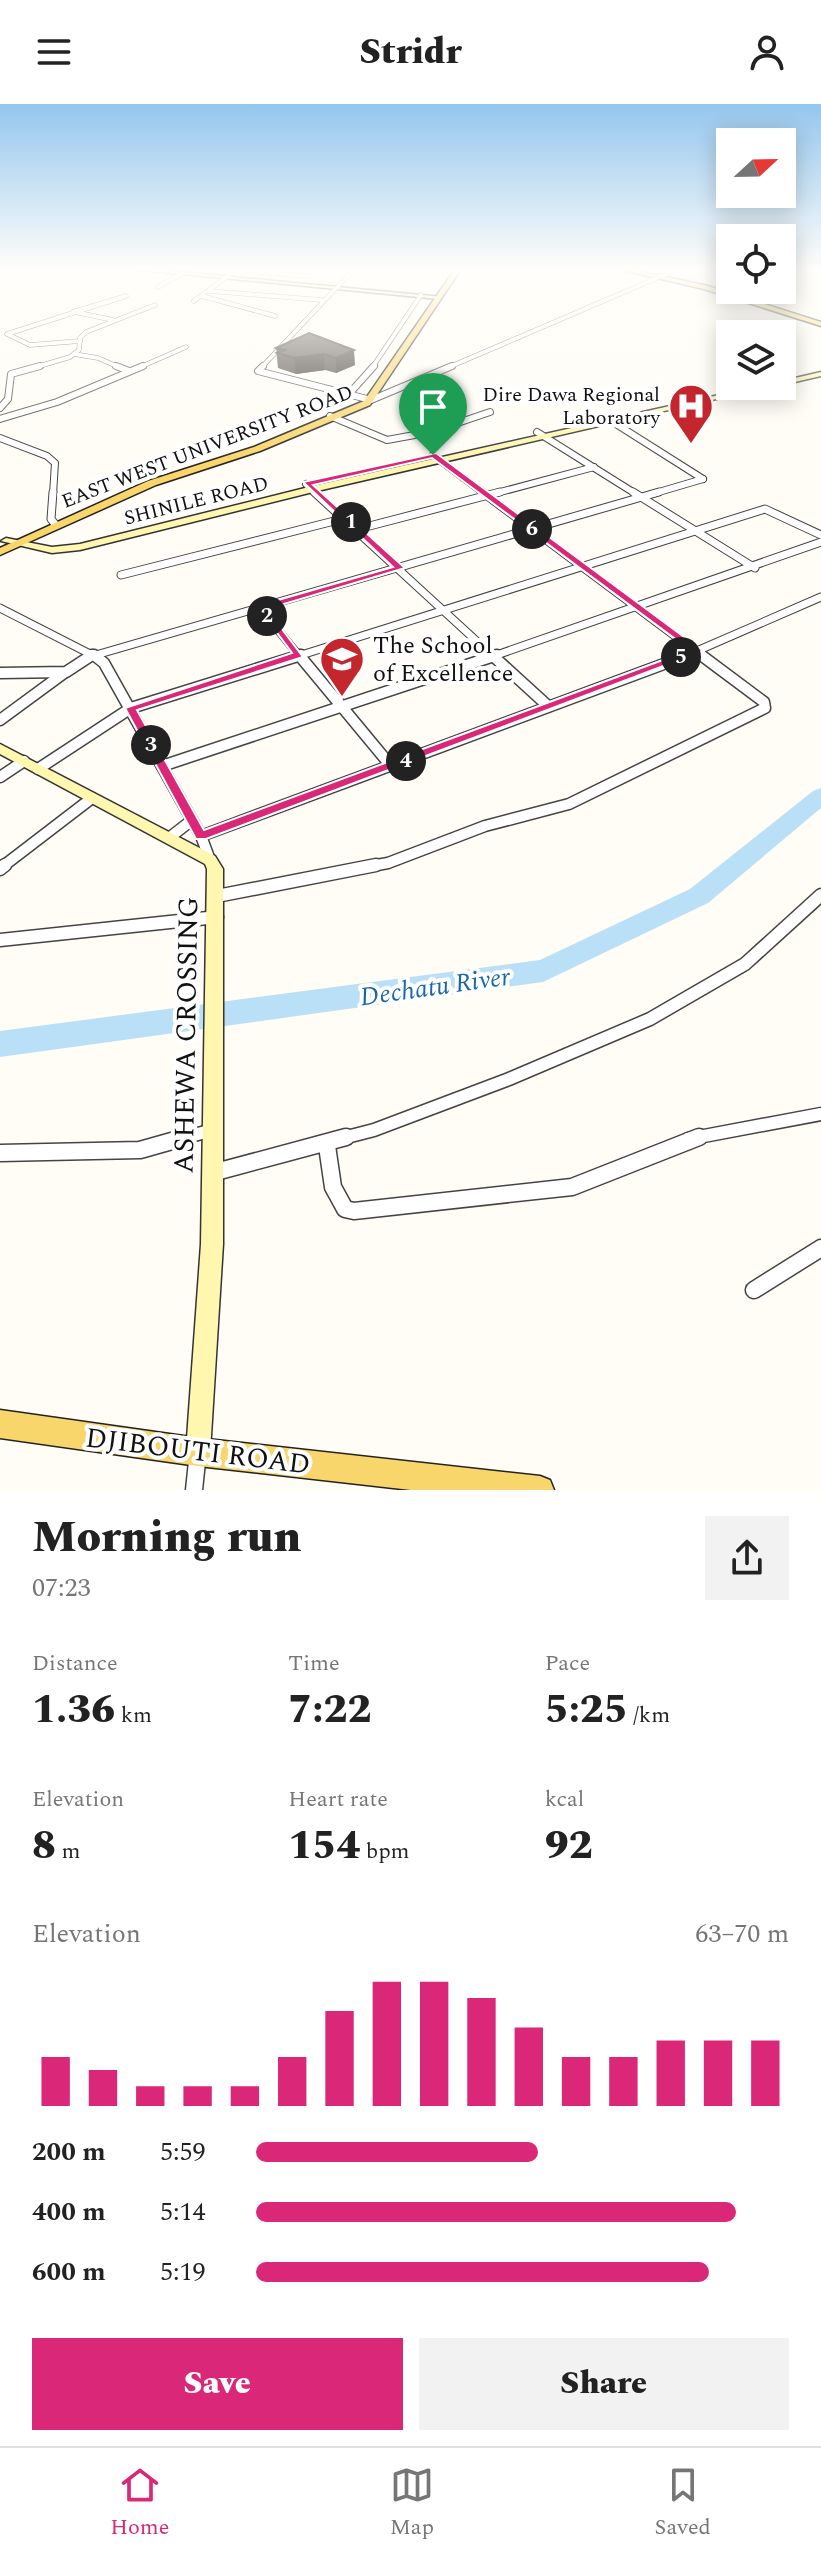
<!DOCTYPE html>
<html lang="en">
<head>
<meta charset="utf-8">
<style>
	:root { --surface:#fff; --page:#f2f2f2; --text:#222; --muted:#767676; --line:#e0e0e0; --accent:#db2777 }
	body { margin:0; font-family:Spectral,serif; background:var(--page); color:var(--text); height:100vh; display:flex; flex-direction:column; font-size:30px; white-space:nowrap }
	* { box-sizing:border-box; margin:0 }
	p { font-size:26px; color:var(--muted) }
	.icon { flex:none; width:44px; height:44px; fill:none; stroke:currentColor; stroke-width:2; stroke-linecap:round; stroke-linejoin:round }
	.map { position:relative; height:1386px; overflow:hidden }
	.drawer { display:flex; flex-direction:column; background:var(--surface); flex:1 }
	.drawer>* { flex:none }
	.needle { width:52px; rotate:68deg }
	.buttons { position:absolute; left:716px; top:24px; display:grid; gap:16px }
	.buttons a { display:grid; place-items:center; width:80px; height:80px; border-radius:0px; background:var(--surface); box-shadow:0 4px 20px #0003; font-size:40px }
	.pin { position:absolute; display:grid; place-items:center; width:68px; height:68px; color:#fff; margin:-82px -34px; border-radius:50% 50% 50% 0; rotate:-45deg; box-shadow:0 0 8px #0007 }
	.pin .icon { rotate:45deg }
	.km { position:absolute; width:40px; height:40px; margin:-20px; border-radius:50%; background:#222; color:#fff; font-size:22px; line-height:40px; text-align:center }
	.round { display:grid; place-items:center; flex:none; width:84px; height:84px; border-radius:0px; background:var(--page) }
	.overview { display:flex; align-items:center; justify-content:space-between; height:136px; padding:0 32px }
	h1 { font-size:44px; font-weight:800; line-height:60px }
	.stats { display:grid; grid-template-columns:repeat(3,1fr); gap:12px; height:136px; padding:8px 32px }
	.stats div { display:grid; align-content:center }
	.stats b { font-size:40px; font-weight:800 }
	.stats small { font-size:22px; font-weight:400 }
	.stats p { font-size:22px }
	.chart { height:224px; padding:16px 32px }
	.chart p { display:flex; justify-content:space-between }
	.chart svg { width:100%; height:144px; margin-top:8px; stroke:var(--accent); stroke-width:6 }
	.button { display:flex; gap:16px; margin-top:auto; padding:16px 32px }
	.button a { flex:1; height:92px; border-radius:0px; background:var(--accent); color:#fff; font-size:32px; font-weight:800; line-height:92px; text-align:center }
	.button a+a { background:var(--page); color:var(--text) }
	ul { padding:0 32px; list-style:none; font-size:26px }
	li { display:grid; grid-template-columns:128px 96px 1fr; align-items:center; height:60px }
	li i { height:20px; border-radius:10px; background:var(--accent) }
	header { display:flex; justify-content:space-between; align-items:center; height:104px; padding:0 32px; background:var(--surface); font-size:36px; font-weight:800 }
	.dock { display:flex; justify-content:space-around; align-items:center; height:112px; border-top:2px solid var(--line); background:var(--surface); font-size:22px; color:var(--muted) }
	.dock a { display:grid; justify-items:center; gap:4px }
	.dock .active { color:var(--accent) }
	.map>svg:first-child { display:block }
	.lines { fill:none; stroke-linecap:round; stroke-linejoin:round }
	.river { fill:#b9e0f7; fill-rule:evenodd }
	.street-far5-casing { stroke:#444; stroke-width:5 }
	.street-far4-casing { stroke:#444; stroke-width:8 }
	.street-far3-casing { stroke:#444; stroke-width:9 }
	.street-far2-casing { stroke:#444; stroke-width:13 }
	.street-far1-casing { stroke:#444; stroke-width:15 }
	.street-casing { stroke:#444; stroke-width:19 }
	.secondary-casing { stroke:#333; stroke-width:3 }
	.primary-casing { stroke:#222; stroke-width:3 }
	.street-far5 { stroke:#fff; stroke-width:4 }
	.street-far4 { stroke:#fff; stroke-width:6 }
	.street-far3 { stroke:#fff; stroke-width:7 }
	.street-far2 { stroke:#fff; stroke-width:10 }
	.street-far1 { stroke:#fff; stroke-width:12 }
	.street { stroke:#fff; stroke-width:16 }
	.secondary { fill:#fff6b0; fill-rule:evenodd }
	.primary { fill:#f9d66b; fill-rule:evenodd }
	.wall { fill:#4d4742 }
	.shaded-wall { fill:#3f3936 }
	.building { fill:#5a524d; stroke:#3f3936; stroke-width:2 }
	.route { fill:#db2777; stroke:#fff; stroke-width:2; fill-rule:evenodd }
	.labels { text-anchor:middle; stroke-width:8; stroke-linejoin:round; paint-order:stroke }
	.far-poi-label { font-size:20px; fill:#111; stroke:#fff; text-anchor:end }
	.far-street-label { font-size:20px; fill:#111; stroke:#fff }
	.poi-label { font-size:24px; fill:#111; stroke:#fff; text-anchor:start }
	.water-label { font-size:26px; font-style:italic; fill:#1768a6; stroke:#fff }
	.near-street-label { font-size:28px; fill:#111; stroke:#fff }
</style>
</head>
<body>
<header><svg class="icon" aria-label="menu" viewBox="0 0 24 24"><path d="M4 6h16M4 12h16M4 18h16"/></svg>Stridr<svg class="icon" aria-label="person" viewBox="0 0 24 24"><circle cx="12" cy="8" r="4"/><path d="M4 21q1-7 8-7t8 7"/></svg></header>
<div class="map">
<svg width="821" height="1386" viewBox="0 0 821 1386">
	<rect width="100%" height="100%" fill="#fffdf5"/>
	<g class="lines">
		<polygon class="river" points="821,684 821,704 708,799 543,878 0,953 0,927 540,856 690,785 813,687"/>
		<g class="street-far5-casing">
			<g id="street-far5">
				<polyline points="248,167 307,172"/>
				<polyline points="158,183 183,169"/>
				<polyline points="210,187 321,196"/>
				<polyline points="202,192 275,212"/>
				<polyline points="194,197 237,165"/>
				<polyline points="73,208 126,192 7,230 30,241 80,237"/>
				<polyline points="75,208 113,216"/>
				<polyline points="74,250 98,254 121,264"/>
				<polyline points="33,264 70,253 79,246 80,234 86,228 155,201"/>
				<polyline points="138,264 186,243"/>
				<polyline points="261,264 354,165"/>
				<polyline points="372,264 421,191"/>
				<polyline points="447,264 678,165"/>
			</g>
		</g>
		<g class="street-far4-casing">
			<g id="street-far4">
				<polyline points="116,262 129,267"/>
				<polyline points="263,262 258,267 371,296 452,262"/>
				<polyline points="348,291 374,262"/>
				<polyline points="0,304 8,295 11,270 40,262"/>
				<polyline points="330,312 387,336 431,328 490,308"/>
				<polyline points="605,313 703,375"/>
				<polyline points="0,315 57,298 143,262"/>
				<polyline points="537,328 636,390"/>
				<polyline points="0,334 47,352 55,359 53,390"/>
				<polyline points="433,351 485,390"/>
				<polyline points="306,380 317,390"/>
				<polyline points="493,390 594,363"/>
				<polyline points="652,390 703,375"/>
			</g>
		</g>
		<g class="street-far3-casing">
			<g id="street-far3">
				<polyline points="53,388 51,415 55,420"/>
				<polyline points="314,388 494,553"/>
				<polyline points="482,388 703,553"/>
				<polyline points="633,388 755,464"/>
				<polyline points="358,425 500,388"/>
				<polyline points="121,471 346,414"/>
				<polyline points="0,504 96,553"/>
				<polyline points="260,504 300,553"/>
				<polyline points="89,553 659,388"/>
				<polyline points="295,553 765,405 821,431"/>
				<polyline points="491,553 821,438"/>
				<polyline points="683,553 821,493"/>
			</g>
		</g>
		<g class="street-far2-casing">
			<g id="street-far2">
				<polyline points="94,551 104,559 201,732 210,756"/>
				<polyline points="299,551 391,662"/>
				<polyline points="492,551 548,602"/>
				<polyline points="0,569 66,568 92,551"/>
				<polyline points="0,616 64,569"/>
				<polyline points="162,662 497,551"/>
				<polyline points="38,665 131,604 301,551"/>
				<polyline points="0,673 24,657"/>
				<polyline points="201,732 688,551"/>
				<polyline points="169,734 192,716"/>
				<polyline points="2,763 92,694"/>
				<polyline points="366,763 388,759 485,722 569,700 765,604 764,598 701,551"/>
			</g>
		</g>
		<g class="street-far1-casing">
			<g id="street-far1">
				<polyline points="0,765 5,761"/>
				<polyline points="217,792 376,761"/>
				<polyline points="0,836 217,813"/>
				<polyline points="179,1035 213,1026"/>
				<polyline points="339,1035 374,1026 509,975 650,915 745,860 821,791"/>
				<polyline points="688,1035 821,1010"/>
			</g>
		</g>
		<g class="street-casing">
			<g id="street">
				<polyline points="327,1042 333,1083 345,1105 354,1107 572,1083 699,1033"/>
				<polyline points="0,1049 140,1046 186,1033"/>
				<polyline points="212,1069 346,1033"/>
				<polyline points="754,1186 821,1144"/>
				<polyline points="194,1386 198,1348"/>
			</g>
		</g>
		<g class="secondary-casing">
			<g id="secondary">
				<polygon points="129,165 149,165 442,193 439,195"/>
				<polygon points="821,268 821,272 782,281 782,277"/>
				<polygon points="759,282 773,282 313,388 80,446 52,449 1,437 6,434 52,443 80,440 313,382"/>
				<polygon points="0,640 215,752 223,765 223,1140 210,1348 207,1357 198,1360 189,1357 186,1348 201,1140 207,765 205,760 0,650"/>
			</g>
		</g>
		<g class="primary-casing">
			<g id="primary">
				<polygon points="455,165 461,165 370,301 260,347 156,381 0,451 0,444 148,377 254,343 364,297"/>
				<polygon points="618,165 630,165 708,182 821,218 821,222 704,185"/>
				<polygon points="0,1306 198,1334 540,1372 550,1376 554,1386 411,1386 198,1362 0,1334"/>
			</g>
		</g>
		<use href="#street-far5" class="street-far5"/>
		<use href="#street-far4" class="street-far4"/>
		<use href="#street-far3" class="street-far3"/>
		<use href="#street-far2" class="street-far2"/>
		<use href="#street-far1" class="street-far1"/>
		<use href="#street" class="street"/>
		<use href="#secondary" class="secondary"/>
		<use href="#primary" class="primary"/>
	</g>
	<polygon class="wall" points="309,229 355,261 336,269 325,266 296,270 278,264 276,244"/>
	<g class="shaded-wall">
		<polygon points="354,246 355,261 336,269 336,254"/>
		<polygon points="324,250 325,266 296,270 294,254"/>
	</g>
	<polygon class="building" points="309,229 354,246 336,254 324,250 294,254 277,249 285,246 276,244"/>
	<linearGradient id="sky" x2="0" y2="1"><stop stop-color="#95c6ee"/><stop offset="0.46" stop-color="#fffefa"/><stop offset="1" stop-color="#fffefa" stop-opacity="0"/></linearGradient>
	<rect width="821" height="359" fill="url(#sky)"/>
	<path class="route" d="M436,349L703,547L206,735H196L125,604L292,549L257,502L393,463L303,378ZM432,354L690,546L204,726L137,606L303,553L267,505L405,464L313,381Z"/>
	<defs>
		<g id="hospital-pin" transform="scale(2.3)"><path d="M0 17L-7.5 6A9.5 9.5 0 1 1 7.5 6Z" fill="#c4262e" stroke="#fff"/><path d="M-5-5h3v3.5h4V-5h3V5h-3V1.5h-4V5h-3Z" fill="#fff"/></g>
		<g id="school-pin" transform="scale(2.3)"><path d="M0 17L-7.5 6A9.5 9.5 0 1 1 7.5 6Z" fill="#c4262e" stroke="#fff"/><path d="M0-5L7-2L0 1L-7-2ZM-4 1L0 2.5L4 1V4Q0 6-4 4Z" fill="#fff"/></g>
	</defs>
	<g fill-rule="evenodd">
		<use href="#hospital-pin" x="691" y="302"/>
		<use href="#school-pin" x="342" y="555"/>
	</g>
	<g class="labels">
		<g class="far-poi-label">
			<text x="660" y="297">Dire Dawa Regional<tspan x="660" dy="23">Laboratory</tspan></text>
		</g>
		<g class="far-street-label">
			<text transform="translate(207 342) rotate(-21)" y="7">EAST WEST UNIVERSITY ROAD</text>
			<text transform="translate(196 396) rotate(-14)" y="7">SHINILE ROAD</text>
		</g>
		<g class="poi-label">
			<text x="373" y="549">The School<tspan x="373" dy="28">of Excellence</tspan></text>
		</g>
		<g class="water-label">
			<text transform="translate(435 882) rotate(-8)" y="9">Dechatu River</text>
		</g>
		<g class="near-street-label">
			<text transform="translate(185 931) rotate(-89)" y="10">ASHEWA CROSSING</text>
			<text transform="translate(198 1346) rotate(7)" y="10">DJIBOUTI ROAD</text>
		</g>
	</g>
</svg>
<div class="buttons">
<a><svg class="needle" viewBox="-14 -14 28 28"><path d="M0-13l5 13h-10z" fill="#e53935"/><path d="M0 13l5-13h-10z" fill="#767676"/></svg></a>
<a><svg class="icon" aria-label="locate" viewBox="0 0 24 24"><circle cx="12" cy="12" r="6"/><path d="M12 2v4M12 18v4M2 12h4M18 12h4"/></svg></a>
<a><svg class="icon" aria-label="layers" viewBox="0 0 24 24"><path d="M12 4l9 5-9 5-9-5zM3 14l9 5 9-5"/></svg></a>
</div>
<div class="pin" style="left:433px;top:351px;background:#1e9e55"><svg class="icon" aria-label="arrive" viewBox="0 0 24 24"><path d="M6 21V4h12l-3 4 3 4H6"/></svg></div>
<b class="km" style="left:351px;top:418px">1</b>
<b class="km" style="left:267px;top:512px">2</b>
<b class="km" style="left:151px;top:641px">3</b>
<b class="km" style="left:406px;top:657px">4</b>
<b class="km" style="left:681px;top:553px">5</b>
<b class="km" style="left:532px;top:425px">6</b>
</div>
<section class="drawer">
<div class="overview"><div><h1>Morning run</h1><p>07:23</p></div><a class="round"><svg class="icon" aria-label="share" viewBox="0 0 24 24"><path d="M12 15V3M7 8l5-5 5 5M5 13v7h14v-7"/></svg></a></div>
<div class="stats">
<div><p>Distance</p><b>1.36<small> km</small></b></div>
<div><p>Time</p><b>7:22</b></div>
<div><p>Pace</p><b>5:25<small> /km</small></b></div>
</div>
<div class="stats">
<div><p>Elevation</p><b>8<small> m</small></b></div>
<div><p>Heart rate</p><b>154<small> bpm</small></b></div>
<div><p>kcal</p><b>92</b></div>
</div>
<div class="chart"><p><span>Elevation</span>63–70 m</p>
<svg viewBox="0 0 160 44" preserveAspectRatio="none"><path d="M5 44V29M15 44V33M25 44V38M35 44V38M45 44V38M55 44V29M65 44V15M75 44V6M85 44V6M95 44V11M105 44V20M115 44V29M125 44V29M135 44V24M145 44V24M155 44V24"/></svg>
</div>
<ul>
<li><b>200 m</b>5:59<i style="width:53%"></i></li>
<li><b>400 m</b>5:14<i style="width:90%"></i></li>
<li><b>600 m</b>5:19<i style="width:85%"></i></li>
</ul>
<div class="button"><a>Save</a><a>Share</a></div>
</section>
<nav class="dock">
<a class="active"><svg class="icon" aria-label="home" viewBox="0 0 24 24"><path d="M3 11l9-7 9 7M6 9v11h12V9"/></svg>Home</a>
<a><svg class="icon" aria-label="map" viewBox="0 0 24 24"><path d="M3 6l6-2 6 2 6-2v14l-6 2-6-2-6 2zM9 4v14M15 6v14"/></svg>Map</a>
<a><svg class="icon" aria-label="saved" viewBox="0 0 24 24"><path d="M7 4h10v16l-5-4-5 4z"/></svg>Saved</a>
</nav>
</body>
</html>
